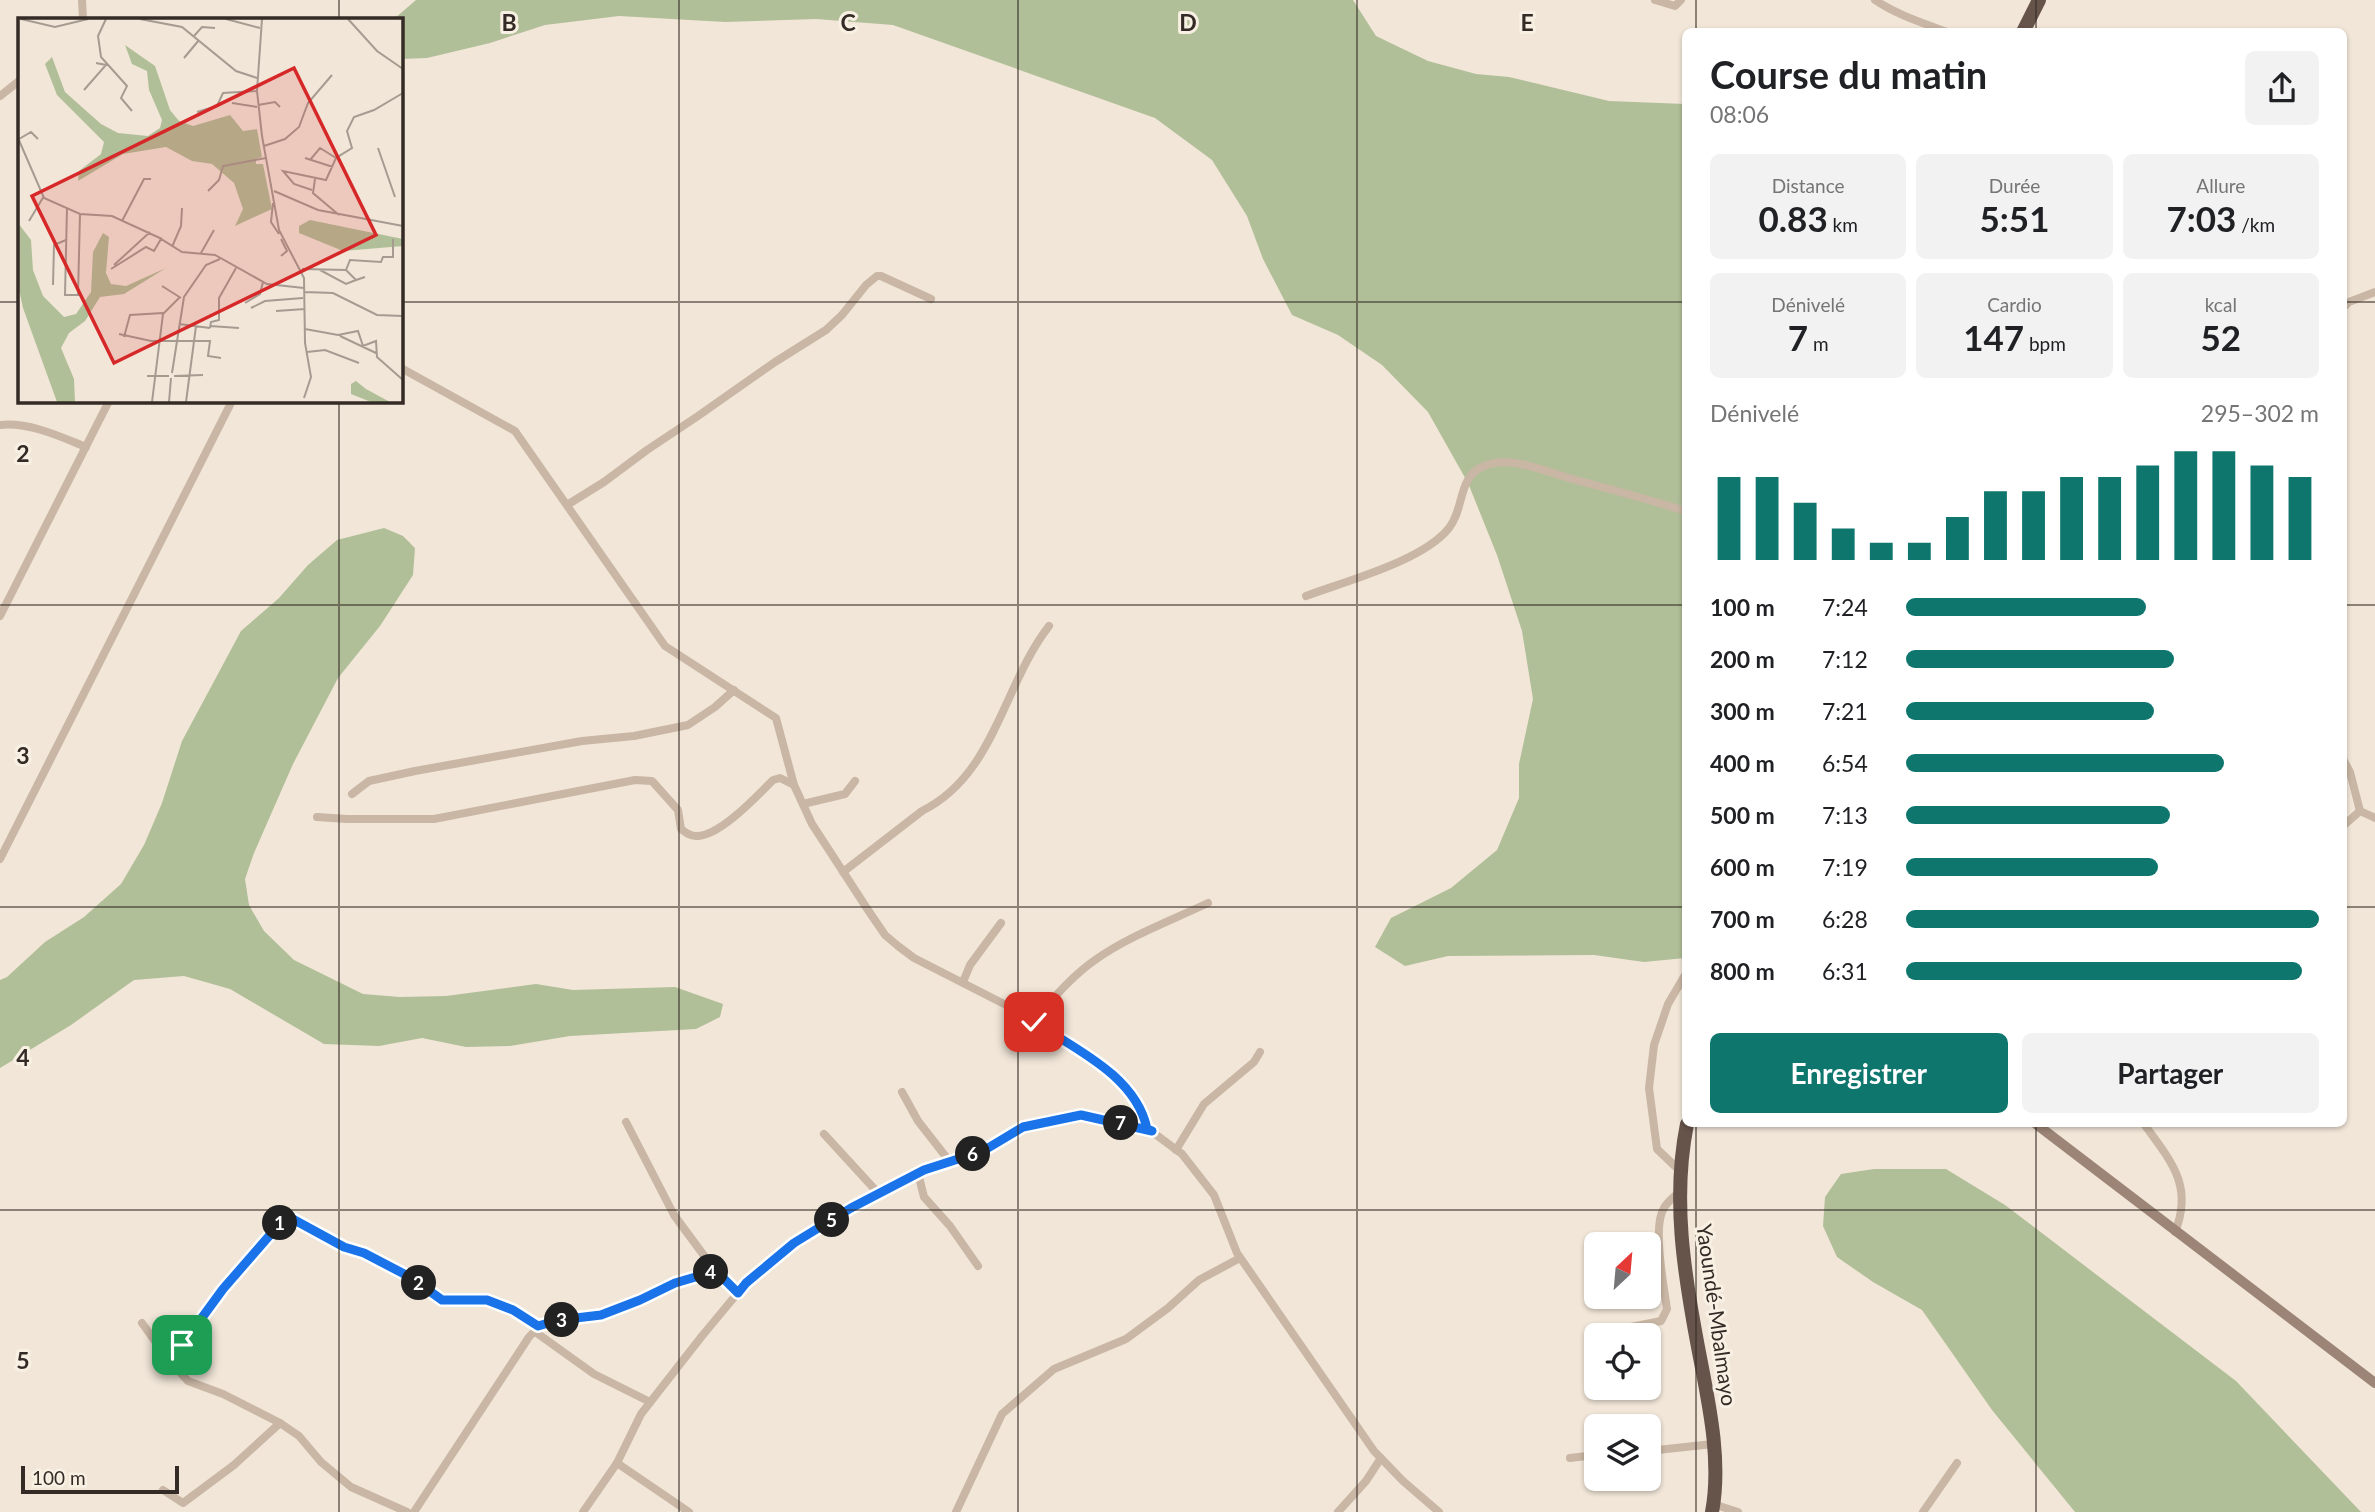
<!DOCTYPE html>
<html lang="fr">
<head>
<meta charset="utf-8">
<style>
	:root { --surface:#fff; --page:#f2f2f2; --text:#202124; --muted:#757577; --accent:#0f766e }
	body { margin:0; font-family:Lato,sans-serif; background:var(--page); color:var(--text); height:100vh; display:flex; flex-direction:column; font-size:26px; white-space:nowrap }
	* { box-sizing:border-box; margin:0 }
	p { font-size:23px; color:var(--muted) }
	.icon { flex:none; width:38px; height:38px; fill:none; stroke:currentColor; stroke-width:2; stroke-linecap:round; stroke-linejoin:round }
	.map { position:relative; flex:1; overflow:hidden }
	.sheet { position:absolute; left:1682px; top:28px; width:665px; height:1099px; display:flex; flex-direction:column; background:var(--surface); border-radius:10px; box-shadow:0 2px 5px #0004 }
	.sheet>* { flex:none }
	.needle { width:46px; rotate:26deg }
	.buttons { position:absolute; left:1584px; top:1232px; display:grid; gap:14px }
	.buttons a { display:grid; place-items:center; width:77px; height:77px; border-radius:10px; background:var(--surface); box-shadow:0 2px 5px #0004; font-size:35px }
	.scale { position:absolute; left:21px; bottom:18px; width:158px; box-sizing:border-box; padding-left:7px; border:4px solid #342b26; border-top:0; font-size:19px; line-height:24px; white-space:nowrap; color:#342b26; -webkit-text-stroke:5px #f9f0e4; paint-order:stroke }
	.pin { position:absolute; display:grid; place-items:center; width:60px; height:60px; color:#fff; margin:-30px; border-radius:14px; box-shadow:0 4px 10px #0006 }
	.km { position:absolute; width:35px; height:35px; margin:-18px; border-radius:50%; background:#222; color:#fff; font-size:19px; line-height:35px; text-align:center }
	.round { display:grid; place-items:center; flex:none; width:74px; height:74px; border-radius:10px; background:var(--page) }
	.headline { display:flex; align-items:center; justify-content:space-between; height:119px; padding:0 28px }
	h1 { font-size:38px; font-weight:700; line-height:52px }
	.stats { display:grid; grid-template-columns:repeat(3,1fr); gap:10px; height:119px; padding:7px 28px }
	.stats div { display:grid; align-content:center; border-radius:10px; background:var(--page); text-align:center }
	.stats b { font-size:35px; font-weight:700 }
	.stats small { font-size:19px; font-weight:400 }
	.stats p { font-size:19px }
	.chart { height:196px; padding:14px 28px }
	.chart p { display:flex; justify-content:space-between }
	.chart svg { width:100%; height:126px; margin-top:7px; stroke:var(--accent); stroke-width:6 }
	.cta { display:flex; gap:14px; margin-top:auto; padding:14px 28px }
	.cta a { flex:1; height:80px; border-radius:10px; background:var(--accent); color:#fff; font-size:28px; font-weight:700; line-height:80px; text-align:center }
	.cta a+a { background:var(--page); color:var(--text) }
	ul { padding:0 28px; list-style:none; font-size:23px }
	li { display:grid; grid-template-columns:112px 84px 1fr; align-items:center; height:52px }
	li i { height:18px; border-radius:9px; background:var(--accent) }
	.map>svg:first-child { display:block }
	.green { fill:#b1bf98 }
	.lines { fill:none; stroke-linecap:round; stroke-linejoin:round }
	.minor { stroke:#c9b6a4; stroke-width:8 }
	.secondary { stroke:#9c8576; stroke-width:10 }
	.trunk { stroke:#66544a; stroke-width:14 }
	.route-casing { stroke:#fff; stroke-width:14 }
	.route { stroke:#1a73e8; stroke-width:9 }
	.grid { fill:none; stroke:#342b26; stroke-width:2; stroke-opacity:0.55 }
	.labels { text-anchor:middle; stroke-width:6; stroke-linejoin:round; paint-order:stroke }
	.street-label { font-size:21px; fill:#342b26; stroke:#f9f0e4 }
	.inset-road { fill:none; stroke:#a59b91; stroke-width:2 }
	.view { fill:#d62828; fill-opacity:0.15; stroke:#d62828; stroke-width:3.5 }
	.inset-edge { fill:none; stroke:#342b26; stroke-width:3.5 }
	.grid-label { font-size:23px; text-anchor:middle; font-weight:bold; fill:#342b26; stroke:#f9f0e4; stroke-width:6; stroke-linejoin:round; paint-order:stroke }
</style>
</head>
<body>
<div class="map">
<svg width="2375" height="1512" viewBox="0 0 2375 1512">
	<rect width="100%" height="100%" fill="#f1e6d8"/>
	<g class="green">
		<polygon points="416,0 1353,0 1376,36 1428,61 1476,74 1509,77 1609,101 1685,104 1685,958 1644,962 1594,955 1448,956 1405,966 1375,947 1391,918 1451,888 1497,850 1519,798 1519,764 1533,699 1522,631 1497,555 1468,483 1428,412 1382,365 1338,335 1292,315 1263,259 1247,216 1212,160 1155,118 893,25 816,19 725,22 619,16 545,25 490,43 427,58 401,59 401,19 394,19"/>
		<polygon points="384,528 403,536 415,548 413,575 380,626 338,678 293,764 254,853 245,879 249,905 264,931 294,960 363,994 400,997 446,996 536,984 573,990 675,987 723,1004 720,1017 696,1029 570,1036 510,1046 466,1047 422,1038 379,1046 324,1044 230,989 184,976 134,980 71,1025 0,1068 0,980 7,977 45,942 84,917 121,884 144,845 162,803 182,741 241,631 279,598 308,565 337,540"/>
		<polygon points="1874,1169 1946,1169 2005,1205 2236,1381 2361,1512 2075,1512 1992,1410 1922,1310 1873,1282 1837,1257 1823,1226 1825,1197 1841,1174"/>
	</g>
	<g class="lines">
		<g class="minor">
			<polyline points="82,0 83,19"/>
			<polyline points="1655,0 1675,6 1681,0"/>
			<path d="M1875,0C1897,15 1923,23 1947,32"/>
			<polyline points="0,96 19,81"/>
			<polyline points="2343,308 2349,302 2375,292"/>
			<polyline points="401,368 515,431 665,646 776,718 794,785"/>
			<path d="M0,425C29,422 59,436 86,447"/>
			<polyline points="567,505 604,482 647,450 698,416 775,362 826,330 842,315 866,285 877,276 881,276 931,299"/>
			<path d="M1306,596C1346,581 1423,561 1449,528C1465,508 1457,477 1484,466C1489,464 1499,462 1505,462C1528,463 1551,473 1572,479C1610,489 1648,499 1685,511"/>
			<polyline points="0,616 109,401"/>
			<polyline points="2343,759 2350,772 2360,811 2375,818"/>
			<polyline points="352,794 369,781 415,771 582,741 634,736 688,725 715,707 734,690"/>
			<polyline points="803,804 845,794 855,781"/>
			<path d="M317,817L347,819H434L635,780L652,781L678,810L681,829C686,833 690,836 696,836C719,837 757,796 773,780L780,778L794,785L812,824L868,910L885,935L898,946L914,958L1010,1007L1099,1064L1125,1087L1135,1101L1144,1116L1147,1128L1182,1154L1214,1195L1237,1253L1374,1451L1403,1481L1439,1512"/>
			<polyline points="2343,826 2360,811"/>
			<polyline points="0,859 232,401"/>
			<path d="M843,872L922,811C995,775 1003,685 1049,626"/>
			<polyline points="963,982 970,965 1001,923"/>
			<path d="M1034,1022C1051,1000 1072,976 1095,960C1129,936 1170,921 1208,903"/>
			<polyline points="902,1092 918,1121 950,1162"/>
			<polyline points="626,1122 674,1215 708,1261 738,1293"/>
			<path d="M2144,1124C2170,1160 2194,1185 2175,1232"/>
			<polyline points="824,1134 879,1194"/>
			<polyline points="1176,1150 1204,1104 1254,1062 1260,1052"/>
			<polyline points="1680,1171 1657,1149 1649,1088 1654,1045 1668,1004 1685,975"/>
			<polyline points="918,1173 924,1197 950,1226 978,1266"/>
			<polyline points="142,1323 167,1358 188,1381 223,1394 280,1423 299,1436 321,1462 351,1487 407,1512"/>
			<polyline points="534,1331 594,1374 650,1402"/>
			<path d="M1606,1332L1661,1321L1667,1309C1664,1287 1652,1226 1664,1208C1667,1202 1674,1197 1679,1192"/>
			<polyline points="171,1362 223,1289 283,1220 289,1217 344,1247 364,1253 410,1277 442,1300 487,1300 513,1310 538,1326"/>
			<polyline points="1648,1451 1713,1444"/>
			<polyline points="1570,1458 1596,1455"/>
			<polyline points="617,1463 689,1512"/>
			<polyline points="163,1490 183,1503 234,1465 280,1423"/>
			<polyline points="1713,1504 1738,1512"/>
			<path d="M414,1512L529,1337C548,1315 572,1320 599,1315C626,1309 650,1294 675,1284C688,1278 703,1275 717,1271"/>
			<polyline points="583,1512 617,1463 641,1414 702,1336 746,1283 794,1243 851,1208 924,1170 983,1151 1023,1127 1081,1115 1149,1130"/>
			<polyline points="956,1512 1002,1414 1054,1369 1126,1339 1168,1308 1199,1280 1240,1258"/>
			<polyline points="1338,1512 1366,1481 1381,1458"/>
			<polyline points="1923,1512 1957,1463"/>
		</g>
		<polyline class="secondary" points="2036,1124 2375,1383"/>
		<g class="trunk">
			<polyline points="2023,32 2039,0"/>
			<path d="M1687,1124C1672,1198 1684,1273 1698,1347C1708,1400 1722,1459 1712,1512"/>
		</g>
	</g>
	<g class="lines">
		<g class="route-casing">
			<path id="route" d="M182,1345L223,1289L283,1220L289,1217L344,1247L364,1253L410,1277L442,1300H487L513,1310L538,1326L559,1320L601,1315L640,1300L675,1283L716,1271L738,1293L746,1283L794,1243L851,1208L924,1170L983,1151L1023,1127L1081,1115L1152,1131L1147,1129C1136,1076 1075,1049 1034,1022"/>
		</g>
		<use href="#route" class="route"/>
	</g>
	<path class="grid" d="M339,0V19M679,0V1512M1018,0V1512M1357,0V1512M1696,0V32M2036,0V32M0,302H19M401,302H1685M2343,302H2375M339,401V1512M0,605H1685M2343,605H2375M0,907H1685M2343,907H2375M1696,1124V1512M2036,1124V1512M0,1210H2375"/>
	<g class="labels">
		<g class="street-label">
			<text transform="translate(1716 1315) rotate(82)" y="7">Yaoundé-Mbalmayo</text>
		</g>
	</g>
	<g transform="translate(18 18)">
		<rect width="385" height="385" fill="#f1e6d8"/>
		<path d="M107,27L137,48L152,92L161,103L175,108L212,97L225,113L239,111L244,139L238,141V146H245L254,191L217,208L225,191L216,165L194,146L174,143L148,129L105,136L60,163L61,153L83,136L86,124L39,77L27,46L34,39L47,74L83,106L100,115L130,118L142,110L144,102L131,72L129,53L114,46ZM292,202L385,221V228L325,233L281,215V208ZM0,205L13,222L15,252L25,278L46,299L58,296L73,274L75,234L85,215L91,219L88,255L93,266L108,268L148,250L106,276L82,279L67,303L51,315L43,330L56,361L57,384H39L5,290L0,267ZM338,363L348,371L372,384H353L333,376V366Z" fill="#b1bf98"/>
		<path class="inset-road" d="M3,1L37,9L70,1M88,1L80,18L83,39L109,68L103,80L114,93M122,1L164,9L218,53L239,60M208,1L242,10M244,1L239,73L244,118L261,212L286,260L287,325L293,359L286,380M330,1L359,33L385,51M176,18L184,9L197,10M166,40L181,22M66,72L88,47L78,45M214,85L239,89M240,87L257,84L262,89M179,94L199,88L205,75L239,73M0,120L26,180L62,196L94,198L144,221M1,121L13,114L20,121M246,128L267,121L281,109L290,85L314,57M360,130L377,179M287,140L315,149M292,142L302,130L318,140M297,161L295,175L321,197M294,172L276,166L265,153L308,162L318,140L334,130L329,113L336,99L356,92L385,75M190,173L201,162L205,148L248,140M256,173L300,192L385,208M255,185L253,204L261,216M49,190L47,277H60L62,196M11,203L26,178M104,203L126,161H133M263,221L269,233L263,238M154,229L163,208L164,190M183,235L196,212M96,247L132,214M93,251L128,229L136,233L143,221L164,234L197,237L249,266L286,270M284,251L328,252L338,262L347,259M302,252L328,266L338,262M328,252L332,242L363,244L365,239H375V221M35,267L36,227L48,222M144,268L163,280M286,274L315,275L359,297L385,298M227,285L242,276L245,264M233,290L247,283L285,280M258,293L287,291M161,306L192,310M192,308L221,310M192,310L193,304L201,302V280L218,250M287,311L320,317L340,313L345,328L358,323L359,339L385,362M101,316L133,323H192L190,338L203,340M322,318L358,335M106,319L112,297L145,295M289,334L307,332L341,345M154,355L166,279L188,247L202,241M129,358H151M156,358L185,357M134,384L145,296L162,279M151,384L153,360M168,384L178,308"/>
		<path class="view" d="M276,50L358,217L96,345L14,178Z"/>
		<rect width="385" height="385" class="inset-edge"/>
	</g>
	<g class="grid-label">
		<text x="509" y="31">B</text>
		<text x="848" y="31">C</text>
		<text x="1188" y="31">D</text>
		<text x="1527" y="31">E</text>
		<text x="23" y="462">2</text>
		<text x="23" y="764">3</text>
		<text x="23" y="1066">4</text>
		<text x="23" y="1369">5</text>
	</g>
</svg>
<div class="buttons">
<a><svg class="needle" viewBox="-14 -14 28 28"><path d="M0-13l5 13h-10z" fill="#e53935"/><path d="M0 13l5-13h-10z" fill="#757577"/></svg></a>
<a><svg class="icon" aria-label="locate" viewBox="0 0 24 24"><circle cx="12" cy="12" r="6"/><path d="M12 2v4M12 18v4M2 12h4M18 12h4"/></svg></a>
<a><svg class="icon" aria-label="layers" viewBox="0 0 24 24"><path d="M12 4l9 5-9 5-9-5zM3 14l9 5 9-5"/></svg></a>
</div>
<div class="scale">100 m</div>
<div class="pin" style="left:182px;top:1345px;background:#1e9e55"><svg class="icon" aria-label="arrive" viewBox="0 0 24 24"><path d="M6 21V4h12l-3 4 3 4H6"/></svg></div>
<div class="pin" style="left:1034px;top:1022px;background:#d93025"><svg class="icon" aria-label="check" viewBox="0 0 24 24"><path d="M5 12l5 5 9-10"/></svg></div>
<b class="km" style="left:280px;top:1223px">1</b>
<b class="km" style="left:419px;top:1283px">2</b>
<b class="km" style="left:562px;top:1320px">3</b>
<b class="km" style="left:711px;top:1272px">4</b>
<b class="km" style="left:832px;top:1220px">5</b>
<b class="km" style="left:973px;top:1154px">6</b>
<b class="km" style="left:1121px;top:1123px">7</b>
<section class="sheet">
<div class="headline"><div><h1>Course du matin</h1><p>08:06</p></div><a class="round"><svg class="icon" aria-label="share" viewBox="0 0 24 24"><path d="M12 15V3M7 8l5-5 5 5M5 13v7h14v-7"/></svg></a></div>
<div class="stats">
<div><p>Distance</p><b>0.83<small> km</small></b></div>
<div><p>Durée</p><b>5:51</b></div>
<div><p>Allure</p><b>7:03<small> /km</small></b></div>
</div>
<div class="stats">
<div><p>Dénivelé</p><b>7<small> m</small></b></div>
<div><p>Cardio</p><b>147<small> bpm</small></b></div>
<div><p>kcal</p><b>52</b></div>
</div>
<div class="chart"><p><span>Dénivelé</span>295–302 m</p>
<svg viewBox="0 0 160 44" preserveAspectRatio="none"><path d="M5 44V15M15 44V15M25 44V24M35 44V33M45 44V38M55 44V38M65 44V29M75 44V20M85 44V20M95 44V15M105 44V15M115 44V11M125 44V6M135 44V6M145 44V11M155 44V15"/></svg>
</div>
<ul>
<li><b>100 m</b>7:24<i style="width:58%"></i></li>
<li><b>200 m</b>7:12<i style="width:65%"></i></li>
<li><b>300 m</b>7:21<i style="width:60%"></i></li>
<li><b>400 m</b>6:54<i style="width:77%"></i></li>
<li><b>500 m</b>7:13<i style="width:64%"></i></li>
<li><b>600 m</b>7:19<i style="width:61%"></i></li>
<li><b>700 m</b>6:28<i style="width:100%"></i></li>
<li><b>800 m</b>6:31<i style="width:96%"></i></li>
</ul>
<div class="cta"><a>Enregistrer</a><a>Partager</a></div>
</section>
</div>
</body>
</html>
